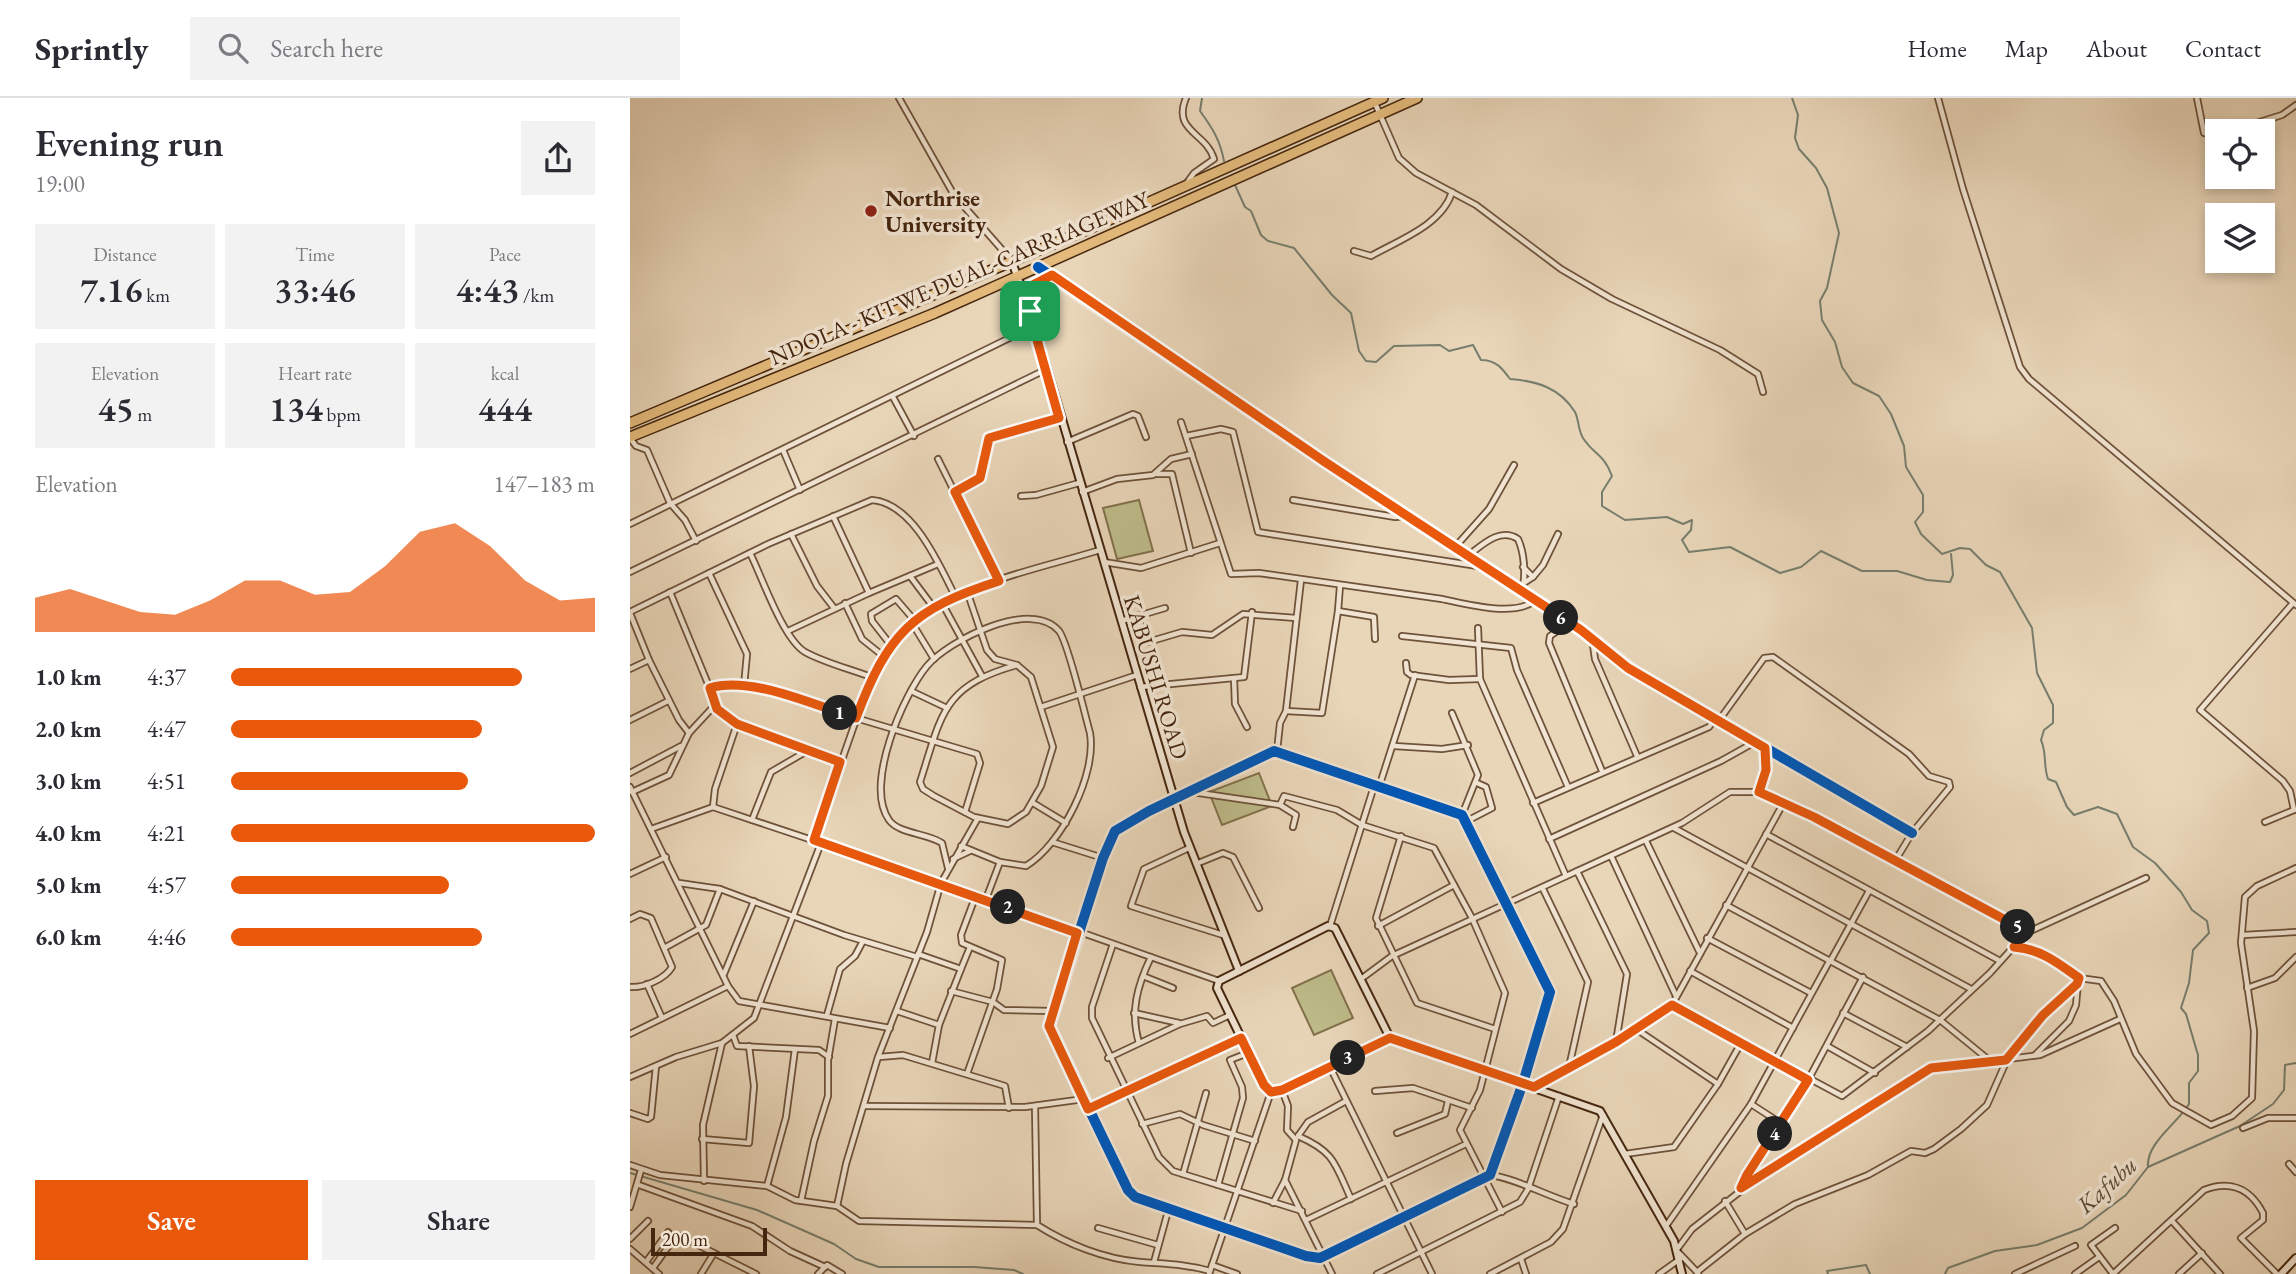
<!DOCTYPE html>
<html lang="en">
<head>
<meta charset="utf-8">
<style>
	:root { --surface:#fff; --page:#f2f2f3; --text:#2b2b33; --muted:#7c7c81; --line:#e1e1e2; --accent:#ea580c }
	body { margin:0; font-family:"EB Garamond",serif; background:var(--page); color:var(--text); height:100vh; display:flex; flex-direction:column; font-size:26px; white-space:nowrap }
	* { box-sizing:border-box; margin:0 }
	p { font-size:23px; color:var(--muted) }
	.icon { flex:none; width:38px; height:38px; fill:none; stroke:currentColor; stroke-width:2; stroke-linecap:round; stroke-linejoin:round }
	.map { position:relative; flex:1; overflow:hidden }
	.drawer { display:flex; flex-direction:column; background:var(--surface); width:630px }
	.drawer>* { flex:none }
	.buttons { position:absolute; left:1575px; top:21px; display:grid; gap:14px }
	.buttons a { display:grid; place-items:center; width:70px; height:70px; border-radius:0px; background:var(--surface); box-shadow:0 4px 10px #0003; font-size:35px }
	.scale { position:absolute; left:21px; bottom:18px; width:116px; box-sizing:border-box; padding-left:7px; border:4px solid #45260f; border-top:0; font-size:19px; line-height:24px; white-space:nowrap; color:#45260f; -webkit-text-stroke:5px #f1e4d2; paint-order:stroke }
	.pin { position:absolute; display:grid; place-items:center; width:60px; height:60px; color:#fff; margin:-30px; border-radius:14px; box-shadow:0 4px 10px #0006 }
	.km { position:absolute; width:35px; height:35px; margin:-18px; border-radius:50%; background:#222; color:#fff; font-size:19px; line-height:35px; text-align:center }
	.round { display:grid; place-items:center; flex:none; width:74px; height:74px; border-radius:0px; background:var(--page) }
	.headline { display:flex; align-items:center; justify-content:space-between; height:119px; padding:0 35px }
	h1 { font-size:38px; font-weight:600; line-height:52px }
	.metrics { display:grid; grid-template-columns:repeat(3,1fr); gap:10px; height:119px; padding:7px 35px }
	.metrics div { display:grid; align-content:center; border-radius:0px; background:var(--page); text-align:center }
	.metrics b { font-size:35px; font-weight:600 }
	.metrics small { font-size:19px; font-weight:400 }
	.metrics p { font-size:19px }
	.chart { height:196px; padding:14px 35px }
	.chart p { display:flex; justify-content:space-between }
	.chart svg { width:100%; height:126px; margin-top:7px; fill:var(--accent); opacity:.7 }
	.cta { display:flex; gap:14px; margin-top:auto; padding:14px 35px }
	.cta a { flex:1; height:80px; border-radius:0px; background:var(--accent); color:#fff; font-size:28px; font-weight:600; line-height:80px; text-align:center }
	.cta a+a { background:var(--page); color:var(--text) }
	ul { padding:0 35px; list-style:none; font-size:23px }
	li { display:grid; grid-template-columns:112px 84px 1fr; align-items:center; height:52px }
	li i { height:18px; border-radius:9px; background:var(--accent) }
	header { display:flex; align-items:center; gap:42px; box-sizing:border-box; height:98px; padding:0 35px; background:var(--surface); border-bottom:2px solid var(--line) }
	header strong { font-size:33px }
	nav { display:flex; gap:38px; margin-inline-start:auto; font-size:24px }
	.search { width:490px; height:63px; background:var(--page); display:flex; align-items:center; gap:18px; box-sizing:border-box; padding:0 24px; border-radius:0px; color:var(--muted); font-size:26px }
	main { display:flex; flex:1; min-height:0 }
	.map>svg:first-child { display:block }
	.pitch { fill:#bebc8a; stroke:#82714c; stroke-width:2 }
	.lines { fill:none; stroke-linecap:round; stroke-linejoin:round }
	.stream { stroke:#777e6d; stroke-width:2 }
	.street-casing { stroke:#6e523a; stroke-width:8 }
	.secondary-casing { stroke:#45260f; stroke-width:10 }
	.highway-casing { stroke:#45260f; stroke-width:12 }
	.street { stroke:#f1e4d2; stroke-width:4.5 }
	.secondary { stroke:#f1e4d2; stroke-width:6 }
	.highway { stroke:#e4bb7c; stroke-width:9 }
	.cycleway-casing { stroke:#f1e4d2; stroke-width:15 }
	.cycleway { stroke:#0057b8; stroke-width:10 }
	.route-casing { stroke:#fff; stroke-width:14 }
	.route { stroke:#ea580c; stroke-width:9 }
	.poi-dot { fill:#8f2418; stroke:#f1e4d2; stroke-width:2.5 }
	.labels { text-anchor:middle; stroke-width:7; stroke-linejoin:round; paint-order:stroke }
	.poi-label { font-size:23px; font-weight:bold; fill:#45260f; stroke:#f1e4d2; text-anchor:start }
	.street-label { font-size:23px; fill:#45260f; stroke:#f1e4d2 }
	.water-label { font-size:24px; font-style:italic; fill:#5a4b36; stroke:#f1e4d2 }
</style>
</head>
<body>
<header>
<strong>Sprintly</strong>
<div class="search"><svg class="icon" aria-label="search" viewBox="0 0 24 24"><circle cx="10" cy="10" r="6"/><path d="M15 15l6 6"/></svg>Search here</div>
<nav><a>Home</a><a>Map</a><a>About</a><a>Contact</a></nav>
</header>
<main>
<section class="drawer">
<div class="headline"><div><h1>Evening run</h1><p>19:00</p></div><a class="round"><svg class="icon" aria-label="share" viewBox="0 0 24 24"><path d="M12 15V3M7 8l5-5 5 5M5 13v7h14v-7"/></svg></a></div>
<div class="metrics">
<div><p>Distance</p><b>7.16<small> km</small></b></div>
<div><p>Time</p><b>33:46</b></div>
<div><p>Pace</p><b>4:43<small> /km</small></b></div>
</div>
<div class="metrics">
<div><p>Elevation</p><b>45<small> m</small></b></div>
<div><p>Heart rate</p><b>134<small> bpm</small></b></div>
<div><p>kcal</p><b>444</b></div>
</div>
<div class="chart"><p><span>Elevation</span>147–183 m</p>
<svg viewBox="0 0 160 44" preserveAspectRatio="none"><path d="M0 44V32L10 29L20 33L30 37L40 38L50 33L60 26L70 26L80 31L90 30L100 21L110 9L120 6L130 14L140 26L150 33L160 32V44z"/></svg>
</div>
<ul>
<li><b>1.0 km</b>4:37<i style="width:80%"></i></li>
<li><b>2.0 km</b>4:47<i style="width:69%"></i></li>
<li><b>3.0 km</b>4:51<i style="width:65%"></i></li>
<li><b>4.0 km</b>4:21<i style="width:100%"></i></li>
<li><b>5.0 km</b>4:57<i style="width:60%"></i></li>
<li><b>6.0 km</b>4:46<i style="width:69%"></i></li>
</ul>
<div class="cta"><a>Save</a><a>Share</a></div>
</section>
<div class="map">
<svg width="1666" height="1176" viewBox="0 0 1666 1176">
	<rect width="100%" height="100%" fill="#e9d6b9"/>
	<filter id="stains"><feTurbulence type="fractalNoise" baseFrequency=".00286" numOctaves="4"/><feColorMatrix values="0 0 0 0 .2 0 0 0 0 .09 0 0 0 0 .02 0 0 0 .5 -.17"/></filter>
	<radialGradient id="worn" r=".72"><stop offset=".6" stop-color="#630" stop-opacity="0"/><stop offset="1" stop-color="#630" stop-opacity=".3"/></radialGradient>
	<g class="pitch">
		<polygon points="509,402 523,453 487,461 473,410"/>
		<polygon points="629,675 642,708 592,727 579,694"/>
		<polygon points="701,872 723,920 684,937 662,890"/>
	</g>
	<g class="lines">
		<g class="stream">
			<path d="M572,0L570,13C583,31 590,42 594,63"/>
			<path d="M1162,0L1168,17L1165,40L1169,51L1186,70L1197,90L1209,135L1197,190L1190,203L1192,222L1205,244L1212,269L1223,285L1249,298L1261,316L1274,348L1276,369L1293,397V414L1285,424L1291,436L1312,456L1330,450L1340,451L1356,467L1370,474L1402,530L1407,575L1423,607V625L1414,632L1411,642C1417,655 1413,667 1418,681L1426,684L1437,709L1444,717L1468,709L1487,716L1503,749L1525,765L1551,794L1562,812L1577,823L1579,835L1563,852L1559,885L1551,910L1556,916L1568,957V973L1559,985V1006C1547,1026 1516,1045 1518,1069"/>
			<path d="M605,87L615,109L621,113L631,137L638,143L664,150L702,197L721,215L729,253L736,263L746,264L764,248L810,247L819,253L843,247L851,262C866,262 872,270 880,281C907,283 930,290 945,314C949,322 948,332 953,340C964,357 974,356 982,378L972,394V408L995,422L1037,419L1053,426L1062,422L1061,432L1052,442L1059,454L1100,449L1150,475L1171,469L1191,453L1232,473H1267L1297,482L1320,484L1323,477L1321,456"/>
			<polyline points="0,1075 127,1112 204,1146 226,1161 249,1169 344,1169 384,1172 393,1176"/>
			<polyline points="1198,1176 1197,1173 1236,1167 1240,1176"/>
			<polyline points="1315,1176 1318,1170 1365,1153 1407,1147 1452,1130 1496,1097 1518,1069 1610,1028 1643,1006 1654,992 1655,967 1666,965"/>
		</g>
		<g class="street-casing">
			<g id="street">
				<polyline points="269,0 324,97 382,163"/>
				<polyline points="1308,0 1333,91 1390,269 1399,281 1666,507"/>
				<polyline points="1567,0 1574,35 1587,37"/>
				<polyline points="744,3 769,60 786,75 846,107 931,171 982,201 1090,252 1128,276 1133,294"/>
				<polyline points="1601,33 1652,17 1666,7"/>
				<path d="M556,86L564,75L584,61C576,34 542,34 556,0"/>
				<path d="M724,153L741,158C769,142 812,127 822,94"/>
				<polyline points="408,169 695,364 951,532 1005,574 1282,735"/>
				<polyline points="393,192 422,177"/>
				<polyline points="263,299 284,338"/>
				<path d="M551,324L601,476L629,475L812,501C834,506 885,519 904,503"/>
				<polyline points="556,338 591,331 603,334 628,434 854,469"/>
				<polyline points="0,340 6,348 17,352 40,405 55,422 66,443"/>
				<polyline points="437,344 503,316 508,318 516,339"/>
				<polyline points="153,352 170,392"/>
				<polyline points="308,361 369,483"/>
				<polyline points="527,376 542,376 561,455"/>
				<polyline points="325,394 350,380 359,340 429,320"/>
				<polyline points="452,394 487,381 523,377 541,361 562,356"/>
				<polyline points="391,398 406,397 449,385"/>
				<polyline points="663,402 765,419 779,418"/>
				<polyline points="0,426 404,228"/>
				<polyline points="161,436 187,488 204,510"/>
				<polyline points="826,448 859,411 884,367"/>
				<path d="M120,455C132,479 153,541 175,554C195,565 220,571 241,579"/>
				<path d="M839,457C852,447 870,429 888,441C894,454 897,480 891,494"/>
				<polyline points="474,464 511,470 590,445"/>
				<polyline points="893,469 903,479 894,485"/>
				<polyline points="0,474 415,272"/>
				<polyline points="79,475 117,556 114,588"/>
				<polyline points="280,478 304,510"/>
				<polyline points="903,479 913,467 928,436"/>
				<polyline points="337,493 357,552 365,561 387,567"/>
				<polyline points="40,494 90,615 132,637 210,664"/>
				<polyline points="239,495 308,466"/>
				<polyline points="215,505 232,541 252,557"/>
				<polyline points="312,505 352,578"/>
				<polyline points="1663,505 1570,612 1653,683 1660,693 1664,712"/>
				<polyline points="708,513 710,488"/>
				<path d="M0,514L138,446L242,402C283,405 309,466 325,498"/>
				<polyline points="0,515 19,562"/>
				<polyline points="507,518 518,544 552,534 582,537 613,516 666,520"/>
				<polyline points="491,523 535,510"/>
				<polyline points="282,525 304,561"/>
				<polyline points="939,525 920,538 919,545 972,673"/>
				<polyline points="848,530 850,581 936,778"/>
				<polyline points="158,533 239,495 203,418"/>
				<polyline points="772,538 881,550 887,572 938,689"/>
				<polyline points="962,540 965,561 1007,658"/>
				<polyline points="260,546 242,523 241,516 266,501 285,523"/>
				<polyline points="776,565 777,574 781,577 819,582 850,581"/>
				<path d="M387,567L401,579L423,649L411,688L396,714L378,726L344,719L304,698L293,691L290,684C312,616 312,588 387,567Z"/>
				<polyline points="0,571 19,562 49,622 59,635"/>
				<polyline points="604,580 605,606 617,629"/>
				<polyline points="510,589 614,579 622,514"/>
				<polyline points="80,590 97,586 125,590 347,656 350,665 335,714"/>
				<polyline points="281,593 317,610"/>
				<polyline points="411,609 507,577"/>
				<polyline points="656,613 692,615 708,513 744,519 745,541"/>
				<polyline points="822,615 848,677 832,717"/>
				<polyline points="1090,621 1134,560 1143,559 1279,656 1299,678 1319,684 1320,689 1282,735 1265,763"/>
				<polyline points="0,622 38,603"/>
				<polyline points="764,648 812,651 838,647"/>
				<polygon points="644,653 832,717 920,894 893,985 860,1077 690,1160 676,1158 505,1099 498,1092 419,928 473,760 485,733 519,713"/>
				<polyline points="647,653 650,625 656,613 671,482"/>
				<polyline points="0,675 51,648"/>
				<polyline points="750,686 785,577"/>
				<polyline points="0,689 98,888 0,936"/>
				<polyline points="2,694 39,677 59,635 85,607"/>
				<polyline points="562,694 650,707 666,717 663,729"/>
				<polyline points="1129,694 1136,669 1135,650"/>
				<polyline points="403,705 436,725"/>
				<polyline points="903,705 1079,629 1086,619"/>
				<polyline points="650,707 654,698 707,712 732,727 804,750 842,820 875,895 850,992 830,1032 872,1114"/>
				<polyline points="83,709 85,691 107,626"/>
				<polyline points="122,722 141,674 177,653"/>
				<polyline points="837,723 862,710 856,689 847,685"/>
				<polyline points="1635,724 1664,712"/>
				<polyline points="1044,730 1341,891"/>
				<polyline points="21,731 83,709 311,785 589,883"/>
				<polyline points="1136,736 1370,863"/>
				<polyline points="771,738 746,820 787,905 865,931"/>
				<polyline points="919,741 1091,663 1125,644"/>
				<path d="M184,742L241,579C285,492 385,478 470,452"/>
				<polyline points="1016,743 1069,853"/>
				<polyline points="422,744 473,760"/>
				<polyline points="559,750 514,771 501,808 593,837"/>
				<polyline points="981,758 1046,898"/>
				<polyline points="323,761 340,753"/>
				<polyline points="566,766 593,755 603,759 629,810"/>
				<path d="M318,770L312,745C297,735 269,736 259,722C234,687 273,597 297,568C319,542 402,500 429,533C438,544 455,617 460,635C467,676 432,746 396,768L370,764L331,748"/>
				<polyline points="947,773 997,876 986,944"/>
				<polyline points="0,776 36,759"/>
				<polyline points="49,785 90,791 214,837 287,859"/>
				<polyline points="913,791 958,884 939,969"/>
				<polyline points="356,801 370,764"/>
				<polyline points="1096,807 1310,922 1359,962"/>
				<path d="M0,821L10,816L21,820L42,869C35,881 14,890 0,889"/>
				<polyline points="700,828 745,685"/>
				<polyline points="748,828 824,787"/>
				<polyline points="1613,837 1666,834"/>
				<polyline points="1077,840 1181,895"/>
				<polyline points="483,846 462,909 462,920 529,1059 543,1073 672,1113"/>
				<polyline points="36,849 76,827 90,791"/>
				<polyline points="1384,849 1408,853 1435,868 1449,880 1471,883 1484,903 1506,956 1542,1005 1581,1027 1602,1018 1622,1000 1624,933 1611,845 1615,799 1627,788 1666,770"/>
				<polyline points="288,856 331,871 309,927 302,965"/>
				<polyline points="1201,862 1239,793"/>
				<polyline points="331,871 340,849"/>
				<polyline points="1060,873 1163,930"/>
				<polyline points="94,876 124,803"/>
				<polyline points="513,878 543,890"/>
				<polyline points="731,881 762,858 1052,725 1100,694 1129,694 1154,704 1396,835"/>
				<polyline points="17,886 32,920"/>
				<polyline points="98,888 109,903 260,930"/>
				<polyline points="1617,890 1645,880 1666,859"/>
				<polyline points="321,893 363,904 374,912 421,913"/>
				<polyline points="1042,907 1212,998 1298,933 1360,875 1396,835 1516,780"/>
				<polyline points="267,913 309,927"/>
				<polyline points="504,915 549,925"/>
				<polyline points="1213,915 1277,949"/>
				<polyline points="197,917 210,871 225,858 233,843"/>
				<polyline points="1006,931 1088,986"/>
				<polyline points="103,937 107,948 189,952 199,959"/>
				<path d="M509,945C500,914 507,888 521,859"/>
				<polyline points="1197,948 1245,975"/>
				<polyline points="1405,957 1439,923 1446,907 1448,884"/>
				<polyline points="249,959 273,957 375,988 379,1010"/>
				<polyline points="478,960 550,926 577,918 583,925 600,917"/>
				<polyline points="700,969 802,1176"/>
				<polyline points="337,976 367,891 372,862 332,845 331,837 346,797"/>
				<polyline points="0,979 46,959 92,945 124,920 191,745"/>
				<polyline points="904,989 986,944 1042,907 1154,704"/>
				<polyline points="745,993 783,990 842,1010"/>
				<polyline points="1121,1006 1152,1026"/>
				<polyline points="234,1008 395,1009 454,1001"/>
				<polyline points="405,1008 407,1127"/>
				<polyline points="458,1011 611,940"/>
				<polyline points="0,1015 18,1021 21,1019 26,968"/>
				<polyline points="512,1026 550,1016 573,1027 625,1043"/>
				<polyline points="1613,1030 1638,1020 1666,1020"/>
				<polyline points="767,1035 815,1016 818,1003"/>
				<path d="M668,1038C705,1054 705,1066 721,1101"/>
				<polyline points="668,1038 678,1024 716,1003"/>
				<polyline points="72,1041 119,1045 124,988 119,948"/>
				<polyline points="995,1056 1044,1049 1088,986 1111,945"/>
				<polyline points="1659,1066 1666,1074"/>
				<path d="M0,1067L30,1077L137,1088L165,1102L207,1108L229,1123L407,1127C437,1146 474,1161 510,1164C534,1166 556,1166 580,1173"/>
				<polyline points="553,1076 576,995"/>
				<path d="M860,1077C885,1080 917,1098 944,1106"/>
				<polyline points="655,1082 702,1176"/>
				<polyline points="74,1083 73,1027 92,945"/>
				<polyline points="9,1087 122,1128 160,1153 195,1169"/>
				<polyline points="588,1087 613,1000 612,989 600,962 618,955"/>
				<polyline points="137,1088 156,1019 165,951"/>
				<polyline points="1112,1090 1117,1077 1168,1001 1233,879"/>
				<polyline points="171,1103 184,1043 198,998 198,962 205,921"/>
				<polyline points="643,1105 655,1082 666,1042 657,1032 658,1008 652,992"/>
				<polyline points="207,1108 216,1066 248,959 297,834 311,785 348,720"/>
				<polyline points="0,1109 11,1072"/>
				<polyline points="676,1122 836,1046"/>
				<polyline points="1542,1123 1590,1176"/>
				<polyline points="1036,1128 1121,1006 1200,862"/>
				<polyline points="468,1130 528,1147"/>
				<path d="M1485,1130L1461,1147L1483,1176L1574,1092C1600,1082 1620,1090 1633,1115V1122L1611,1140L1647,1176"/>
				<polyline points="1115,1136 1165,1106 1238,1077 1281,1053 1295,1055 1304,1051 1331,1031 1357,1007 1380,955 1437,892 1447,886"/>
				<polyline points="0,1141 18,1123"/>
				<polyline points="1048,1150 1062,1131 1135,1074 1246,1008 1299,971 1410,957 1490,921"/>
				<polyline points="0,1151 29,1176"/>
				<polyline points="84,1155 126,1176"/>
				<polyline points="1049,1155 1068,1175"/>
				<polyline points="891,1161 896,1176"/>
				<polyline points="16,1164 38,1134"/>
				<polyline points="524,1164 538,1113"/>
				<polyline points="582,1167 607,1176"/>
				<polyline points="23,1170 43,1142 50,1138 84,1155 71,1176"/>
				<polyline points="1067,1174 1115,1136 1095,1103"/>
				<polyline points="188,1176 197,1167 212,1176"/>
				<polyline points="579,1176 641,994"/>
				<polyline points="747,1176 890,1104 898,1091 929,998"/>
				<polyline points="860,1176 921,1144 933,1131 973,1017"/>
				<polyline points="1029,1176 1050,1161"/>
				<polyline points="1385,1176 1445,1148"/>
				<polyline points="1445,1176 1469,1159"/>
				<polyline points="1549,1176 1572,1155"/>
			</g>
		</g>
		<g class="secondary-casing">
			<g id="secondary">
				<polyline points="382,164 400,213 554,734 609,873 698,828 705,830 760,940 970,1013 1044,1143 1052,1176"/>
				<polyline points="609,873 589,883 587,890 634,987 641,994 652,992 760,940"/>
				<polyline points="1651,1176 1666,1160"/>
			</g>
		</g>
		<g class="highway-casing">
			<g id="highway">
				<polyline points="0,325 461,130 753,0"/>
				<polyline points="0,339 305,215 787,0"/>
			</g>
		</g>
		<use href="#street" class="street"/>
		<use href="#secondary" class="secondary"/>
		<use href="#highway" class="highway"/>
		<g class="cycleway-casing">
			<g id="cycleway">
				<polyline points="408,169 695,364 951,532 1005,574 1282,735"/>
				<polygon points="644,653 832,717 920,894 893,985 860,1077 690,1160 676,1158 505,1099 498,1092 419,928 473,760 485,733 519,713"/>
			</g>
		</g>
		<use href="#cycleway" class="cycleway"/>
	</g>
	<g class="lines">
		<g class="route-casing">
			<path id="route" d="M422,177L695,364L951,532L998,570L1135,650L1136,672L1129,694L1184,719L1381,825L1396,835L1384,849C1411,851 1428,865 1449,880L1447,886L1413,917L1376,962L1301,970L1111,1090L1117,1077L1178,982L1042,907L986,944L904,989L760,940L652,992L641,994L634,987L611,940L458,1011L419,928L447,835L184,742L210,664L107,626L87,611L80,590C120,577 186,608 226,620C258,535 282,511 369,483L325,394L350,380L359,340L429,320L393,192Z"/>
		</g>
		<use href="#route" class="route"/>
	</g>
	<circle class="poi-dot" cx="241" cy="113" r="7"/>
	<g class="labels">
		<g class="poi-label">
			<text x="255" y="108">Northrise<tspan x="255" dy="26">University</tspan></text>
		</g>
		<g class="street-label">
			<text transform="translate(329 180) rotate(-23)" y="8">NDOLA - KITWE DUAL-CARRIAGEWAY</text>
			<text transform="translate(526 579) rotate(73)" y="8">KABUSHI ROAD</text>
		</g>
		<g class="water-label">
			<text transform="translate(1477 1087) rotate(-42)" y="8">Kafubu</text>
		</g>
	</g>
	<rect width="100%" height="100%" filter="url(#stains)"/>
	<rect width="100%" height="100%" fill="url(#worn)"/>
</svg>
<div class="buttons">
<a><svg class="icon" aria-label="locate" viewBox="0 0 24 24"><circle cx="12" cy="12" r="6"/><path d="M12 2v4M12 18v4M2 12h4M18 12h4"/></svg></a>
<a><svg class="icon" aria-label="layers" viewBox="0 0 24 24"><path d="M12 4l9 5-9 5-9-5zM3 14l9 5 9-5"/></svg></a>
</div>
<div class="scale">200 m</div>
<div class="pin" style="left:400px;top:213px;background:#1e9e55"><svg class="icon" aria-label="arrive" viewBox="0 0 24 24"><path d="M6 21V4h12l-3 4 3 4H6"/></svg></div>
<b class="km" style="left:210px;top:615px">1</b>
<b class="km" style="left:378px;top:809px">2</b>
<b class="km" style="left:718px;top:960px">3</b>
<b class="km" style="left:1145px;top:1036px">4</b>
<b class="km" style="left:1388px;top:829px">5</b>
<b class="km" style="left:931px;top:520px">6</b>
</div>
</main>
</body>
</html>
